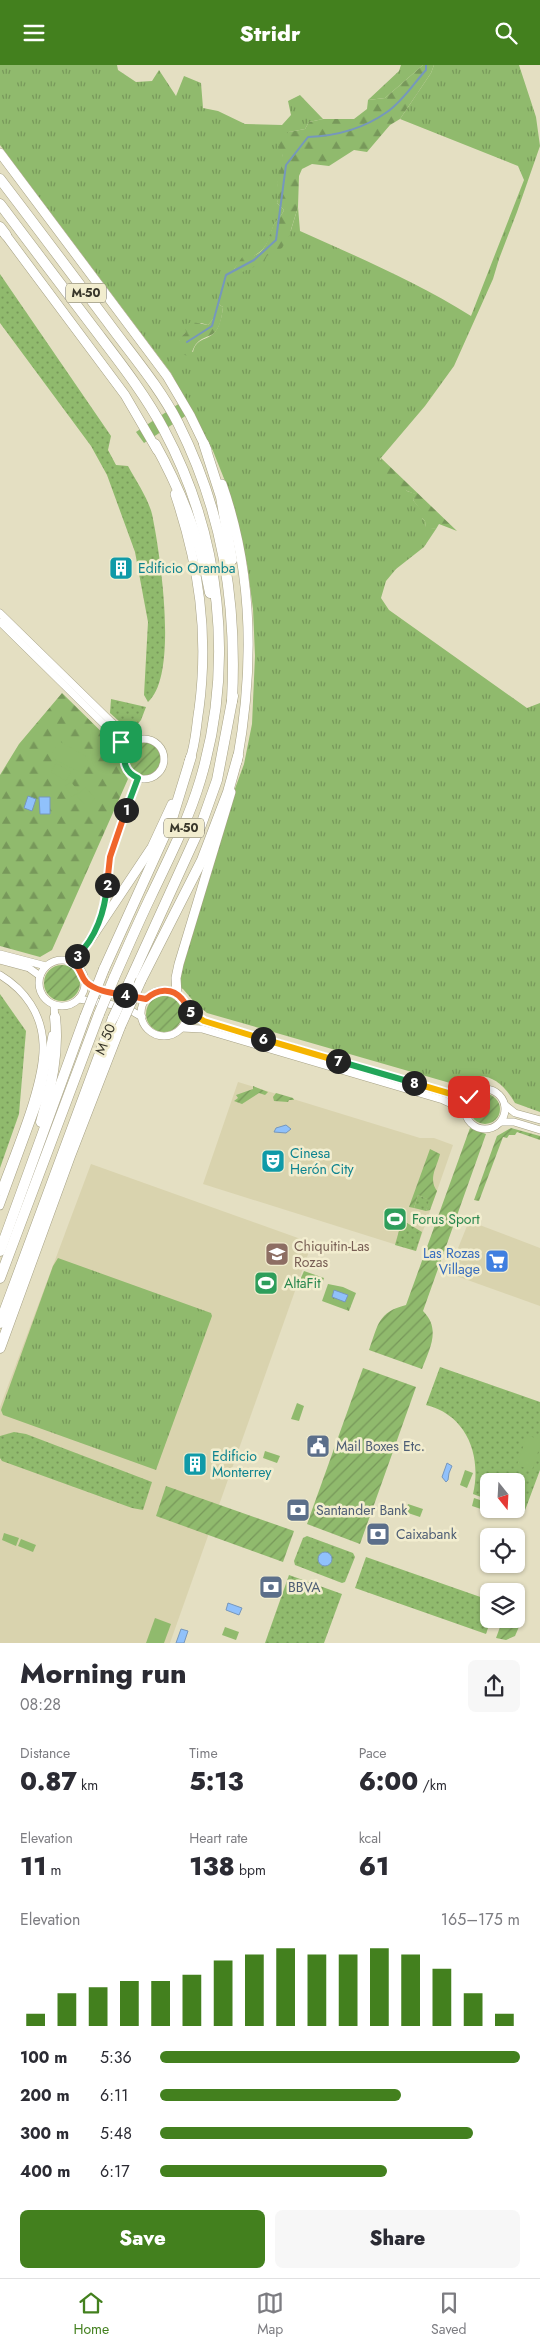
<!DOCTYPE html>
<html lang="en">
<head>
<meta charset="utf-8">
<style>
	:root { --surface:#fff; --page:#f7f7f7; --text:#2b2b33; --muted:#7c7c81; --line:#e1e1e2; --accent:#43801e }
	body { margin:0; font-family:Jost,sans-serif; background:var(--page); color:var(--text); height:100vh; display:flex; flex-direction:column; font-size:19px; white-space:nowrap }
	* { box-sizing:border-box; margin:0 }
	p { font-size:16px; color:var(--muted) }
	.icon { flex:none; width:28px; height:28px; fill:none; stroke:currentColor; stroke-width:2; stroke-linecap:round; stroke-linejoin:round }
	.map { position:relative; height:1578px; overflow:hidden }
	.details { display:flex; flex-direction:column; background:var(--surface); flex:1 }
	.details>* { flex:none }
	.needle { width:32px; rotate:162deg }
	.buttons { position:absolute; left:480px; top:1408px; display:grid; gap:10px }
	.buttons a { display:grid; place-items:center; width:45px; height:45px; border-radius:8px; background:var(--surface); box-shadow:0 1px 4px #0004; font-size:25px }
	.pin { position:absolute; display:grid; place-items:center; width:42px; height:42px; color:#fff; margin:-21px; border-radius:10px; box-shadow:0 2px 8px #0006 }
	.km { position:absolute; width:25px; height:25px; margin:-12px; border-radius:50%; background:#222; color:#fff; font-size:14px; line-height:25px; text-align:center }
	.round { display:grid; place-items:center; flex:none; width:52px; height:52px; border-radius:8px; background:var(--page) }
	.headline { display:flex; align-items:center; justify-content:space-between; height:85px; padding:0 20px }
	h1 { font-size:28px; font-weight:800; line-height:38px }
	.figures { display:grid; grid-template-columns:repeat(3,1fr); gap:8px; height:85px; padding:5px 20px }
	.figures div { display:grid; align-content:center }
	.figures b { font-size:25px; font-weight:800 }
	.figures small { font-size:14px; font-weight:400 }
	.figures p { font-size:14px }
	.chart { height:140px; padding:10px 20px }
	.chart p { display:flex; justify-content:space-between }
	.chart svg { width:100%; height:90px; margin-top:5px; stroke:var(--accent); stroke-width:6 }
	.primary-button { display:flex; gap:10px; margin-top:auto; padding:10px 20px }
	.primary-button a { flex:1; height:58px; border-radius:8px; background:var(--accent); color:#fff; font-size:20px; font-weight:800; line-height:58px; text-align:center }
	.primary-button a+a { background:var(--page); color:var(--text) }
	ul { padding:0 20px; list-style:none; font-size:16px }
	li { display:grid; grid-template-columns:80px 60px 1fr; align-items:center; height:38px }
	li i { height:12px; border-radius:6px; background:var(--accent) }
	header { display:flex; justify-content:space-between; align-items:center; height:65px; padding:0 20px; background:var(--accent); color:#fff; font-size:22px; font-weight:800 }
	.menu { display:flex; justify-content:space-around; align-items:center; height:70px; border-top:1px solid var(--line); background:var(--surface); font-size:14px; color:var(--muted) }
	.menu a { display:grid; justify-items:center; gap:2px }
	.menu .active { color:var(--accent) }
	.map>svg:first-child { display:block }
	.built { fill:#d9d3ae }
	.grass { fill:url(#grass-tufts); fill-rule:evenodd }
	.forest { fill:url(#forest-firs) }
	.park { fill:url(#park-dots) }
	.garden { fill:url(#garden-furrows) }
	.pitch { fill:#90ba6d }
	.water { fill:#90c1fb; stroke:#7697bc }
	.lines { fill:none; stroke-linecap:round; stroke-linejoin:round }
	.stream { stroke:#7697bc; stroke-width:2 }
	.tertiary-casing { stroke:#a5a084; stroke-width:8 }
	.trunk-casing { stroke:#a5a084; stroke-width:10 }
	.motorway-casing { stroke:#a5a084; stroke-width:11 }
	.tertiary { stroke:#fff; stroke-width:7 }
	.trunk { stroke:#fff; stroke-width:9 }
	.motorway { stroke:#fff; stroke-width:10 }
	.motorway-bridge-casing { stroke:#a5a084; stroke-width:11; stroke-linecap:butt }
	.motorway-bridge { stroke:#fff; stroke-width:10 }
	.split-1-casing { stroke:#fff; stroke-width:10 }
	.split-2-casing { stroke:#fff; stroke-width:10 }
	.split-3-casing { stroke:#fff; stroke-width:10 }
	.split-4-casing { stroke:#fff; stroke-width:10 }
	.split-5-casing { stroke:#fff; stroke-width:10 }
	.split-6-casing { stroke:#fff; stroke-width:10 }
	.split-7-casing { stroke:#fff; stroke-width:10 }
	.split-8-casing { stroke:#fff; stroke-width:10 }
	.split-9-casing { stroke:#fff; stroke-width:10 }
	.split-1 { stroke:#22a559; stroke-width:6 }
	.split-2 { stroke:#f0652b; stroke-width:6 }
	.split-3 { stroke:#22a559; stroke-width:6 }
	.split-4 { stroke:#f0652b; stroke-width:6 }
	.split-5 { stroke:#f0652b; stroke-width:6 }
	.split-6 { stroke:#f5b400; stroke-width:6 }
	.split-7 { stroke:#f5b400; stroke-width:6 }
	.split-8 { stroke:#22a559; stroke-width:6 }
	.split-9 { stroke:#f5b400; stroke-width:6 }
	.labels { text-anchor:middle; stroke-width:5; stroke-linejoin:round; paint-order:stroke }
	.shield { fill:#f2edcf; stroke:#706d5c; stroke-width:1 }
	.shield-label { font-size:12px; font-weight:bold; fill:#38362a }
	.culture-label { font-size:14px; fill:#0d838f; stroke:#f2edcf; text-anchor:start }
	.street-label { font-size:14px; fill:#38362a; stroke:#f2edcf }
	.leisure-label { font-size:14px; fill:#27864d; stroke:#f2edcf; text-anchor:start }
	.education-label { font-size:14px; fill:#785e54; stroke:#f2edcf; text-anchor:start }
	.shop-label { font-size:14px; fill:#366cbe; stroke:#f2edcf; text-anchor:end }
	.service-label { font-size:14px; fill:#4e5e75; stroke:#f2edcf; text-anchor:start }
</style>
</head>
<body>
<header><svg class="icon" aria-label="menu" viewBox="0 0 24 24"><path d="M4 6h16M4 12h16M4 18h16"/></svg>Stridr<svg class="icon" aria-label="search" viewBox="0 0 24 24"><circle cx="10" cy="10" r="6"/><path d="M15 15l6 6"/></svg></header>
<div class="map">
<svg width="540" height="1578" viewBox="0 0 540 1578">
	<defs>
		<pattern id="grass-tufts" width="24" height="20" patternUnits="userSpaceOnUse" patternTransform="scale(1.25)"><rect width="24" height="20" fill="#90ba6d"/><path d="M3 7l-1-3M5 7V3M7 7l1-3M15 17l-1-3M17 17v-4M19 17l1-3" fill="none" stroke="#77985a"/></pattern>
		<pattern id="forest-firs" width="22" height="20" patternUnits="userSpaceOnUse" patternTransform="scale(1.25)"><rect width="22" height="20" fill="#90ba6d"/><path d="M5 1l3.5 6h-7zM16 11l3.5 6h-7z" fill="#77985a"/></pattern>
		<pattern id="park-dots" width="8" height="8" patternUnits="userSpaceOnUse" patternTransform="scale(1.25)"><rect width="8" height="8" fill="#90ba6d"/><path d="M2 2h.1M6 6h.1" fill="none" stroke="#77985a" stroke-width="1.8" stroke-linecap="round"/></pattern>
		<pattern id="garden-furrows" width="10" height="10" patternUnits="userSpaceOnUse" patternTransform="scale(1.25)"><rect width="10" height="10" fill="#90ba6d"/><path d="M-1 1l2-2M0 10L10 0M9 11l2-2" fill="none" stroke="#77985a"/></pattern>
	</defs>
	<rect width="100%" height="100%" fill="#e4dfc2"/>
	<g class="built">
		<polygon points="238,1017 420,1073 434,1073 453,1080 416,1186 203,1119"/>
		<polygon points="91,1099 312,1178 170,1578 0,1578 0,1342"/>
		<polygon points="469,1156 540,1183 540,1241 448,1208"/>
	</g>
	<g class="grass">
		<path d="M0,0H117L118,5L136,17L152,16L159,5L176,31L184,11L201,18L203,43L218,46L245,59L282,60L291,50L288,36L300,30L323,54L309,57L305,64L289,67L282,86L284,98L277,119L280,128L277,138L284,145C281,152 276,155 273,162C269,172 268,182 257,189C249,195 241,194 234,204L267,191L291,165L298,142L300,166C358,192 417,217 471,251L524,115L518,101L400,54L431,8L434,0H519L536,52L540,81L517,147L499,194L493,214L454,301L425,341L380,394L407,426L416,429L413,435L423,447L422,453L425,456L426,462L436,464L424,482L396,504L386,516L381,533L389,545L527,643L540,638V1047L515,1038C501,1014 482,1002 457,1020L207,948L195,938L183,924L176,921L229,740L244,699L252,659L255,591L253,544L247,499L225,416L213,386L171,308L0,80ZM218,239L223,242C222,250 220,263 213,269C204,276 196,274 193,287L179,278C181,268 193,263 201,258L208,260L214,253Z"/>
		<polygon points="401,0 423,0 385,33 368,35 399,6"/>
		<polygon points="58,1193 211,1248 212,1251 156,1405 3,1350 1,1345 53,1201"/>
		<polygon points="328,1219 343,1222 356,1228 349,1246 322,1236"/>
	</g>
	<g class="forest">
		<path d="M423,0H434L431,8L400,54L390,60L367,87L354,85L329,101L312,99L302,104L299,111L298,142L289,171L282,183L267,191L263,198L240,208L234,204L243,191C264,194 267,177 273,161C276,155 281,152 284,145L277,138C279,130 277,125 277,118C278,104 289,95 278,82L280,73L289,67L305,64L309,57L323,54H354L367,44L368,35L385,33Z"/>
		<path d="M218,239L223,242C222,251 220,266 211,270C205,273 202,273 197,278C193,282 193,287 189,291L180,289L176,285L180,273L186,267L185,260L192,257L208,260L214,253Z"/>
		<path d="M381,393L457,466L439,459L436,464L426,463L425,456L422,453V447L413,435L415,429C400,424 380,410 381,393Z"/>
		<path d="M62,628L120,685C119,697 121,704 128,714L52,885L40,892L0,881V710L19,679Z"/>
	</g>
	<g class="park">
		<path d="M0,209L111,371L108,385L116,400L128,401C136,416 148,433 152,449C160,487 179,611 148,637L144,630L148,557L135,487L107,410L91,381L0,258Z"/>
		<polygon points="111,634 146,642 141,655 131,667 110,648"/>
		<polygon points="0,929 26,966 19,1049 0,1103"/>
		<polygon points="418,1130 430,1135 426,1146 414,1143"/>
		<polygon points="402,1155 422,1167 416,1186 395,1180"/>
		<path d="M440,1302L540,1337V1405L524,1448L513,1444H516V1416H489V1435L473,1429C482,1391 467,1350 426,1340Z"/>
		<polygon points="14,1367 26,1369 152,1417 143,1445 132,1443 2,1396 0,1393 0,1371"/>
		<polygon points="307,1471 353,1488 355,1492 345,1517 342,1518 295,1500 294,1496 303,1473"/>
		<polygon points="366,1492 489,1535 489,1554 491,1554 486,1569 355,1523"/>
		<polygon points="289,1510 342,1529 324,1578 265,1578"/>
	</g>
	<g class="garden">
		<circle cx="144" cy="694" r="17"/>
		<circle cx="62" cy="918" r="18"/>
		<circle cx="164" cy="949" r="18"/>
		<polygon points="253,1021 268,1027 265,1030 259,1028 242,1039 234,1036 238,1033 236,1030 253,1024"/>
		<polygon points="276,1028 293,1033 294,1035 289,1035 288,1037 274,1036 273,1032"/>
		<circle cx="485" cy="1044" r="15"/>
		<path d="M470,1063L486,1069L423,1246C441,1264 430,1283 422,1304L369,1285C378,1260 378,1247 406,1240Z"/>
		<polygon points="511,1063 540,1071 540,1075 517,1067 515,1070 509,1070 507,1073 503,1072 479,1136 474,1135 497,1071"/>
		<path d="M430,1084L440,1089C437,1102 428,1113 437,1126L430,1145L426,1146L429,1135L418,1130L414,1143L409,1142Z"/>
		<polygon points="363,1303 416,1322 360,1479 307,1459"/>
		<polygon points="166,1421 294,1466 283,1497 156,1451"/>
		<polygon points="517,1547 521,1557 515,1571 506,1575 496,1573 503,1554 516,1554"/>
	</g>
	<g class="pitch">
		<polygon points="189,332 196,344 144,378 136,367"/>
		<polygon points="59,676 89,693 81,708 50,692"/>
		<polygon points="56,698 71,707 66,716 51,707"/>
		<polygon points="71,717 79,727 72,732 65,721"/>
		<polygon points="85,722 95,733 90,740 85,740 77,731"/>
		<polygon points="304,1206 324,1213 321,1222 300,1215"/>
		<polygon points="297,1338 304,1341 299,1356 291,1354"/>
		<polygon points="527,1370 540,1375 540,1381 532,1405 517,1400"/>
		<polygon points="265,1386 280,1391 277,1398 263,1393"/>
		<polygon points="465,1405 473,1408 467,1423 460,1420"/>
		<polygon points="474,1433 489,1438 487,1446 472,1441"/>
		<polygon points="408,1439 423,1444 420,1452 405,1447"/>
		<polygon points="4,1468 19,1473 16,1481 2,1475"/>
		<polygon points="21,1474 36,1480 33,1487 18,1481"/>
		<polygon points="155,1553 171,1559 164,1578 146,1578"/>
		<polygon points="225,1562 239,1567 236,1575 222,1570"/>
	</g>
	<g class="water">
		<polygon points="28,731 36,734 32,746 24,743"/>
		<polygon points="39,732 50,732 50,749 40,749"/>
		<polygon points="286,1060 291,1064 286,1068 274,1067 276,1063"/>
		<polygon points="334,1225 348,1230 345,1237 332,1232"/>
		<polygon points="447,1398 452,1401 449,1408 448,1415 446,1417 442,1412"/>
		<circle cx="325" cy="1494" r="7"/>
		<polygon points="228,1538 242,1543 239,1550 226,1545"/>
		<polygon points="181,1564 188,1566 184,1578 176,1578"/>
	</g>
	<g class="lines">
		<path class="stream" d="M187,277L212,261L226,210L254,195L276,175L286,100L308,72C337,71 363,64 387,47C402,37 414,18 426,5V0"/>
		<g class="tertiary-casing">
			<g id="tertiary">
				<polyline points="0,548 133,678"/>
				<polyline points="0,557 128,683"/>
				<circle cx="144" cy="694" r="20"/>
				<polyline points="98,859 106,834 110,792 138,713"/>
				<polyline points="0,889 46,901"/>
				<circle cx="62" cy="918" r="23"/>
				<polyline points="0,895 29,903 40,911"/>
				<polyline points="69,896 79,889 92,871"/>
				<path d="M0,910C25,925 42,949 43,979C45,1018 14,1088 0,1127"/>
				<polyline points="85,916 100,925 147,934"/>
				<circle cx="164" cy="948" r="23"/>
				<polyline points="79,934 125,942 142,952"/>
				<polyline points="54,940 55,955"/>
				<polyline points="187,945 196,953 204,956 458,1031 469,1032"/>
				<polyline points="182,963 202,964 443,1035 465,1045"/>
				<circle cx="485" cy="1044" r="20"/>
				<polyline points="505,1040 515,1048 540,1055"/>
				<polyline points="501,1057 514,1057 540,1065"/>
				<polyline points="0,1141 40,1032 52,970"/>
			</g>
		</g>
		<g class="trunk-casing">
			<g id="trunk">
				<polyline points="0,88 167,311 190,350 207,385"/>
				<polyline points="2,165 125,330 157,385"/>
				<path d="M222,419C254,510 254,604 237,697"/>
				<path d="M175,429C199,501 209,568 199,644C196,661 196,680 189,697"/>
				<polyline points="90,875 152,782 172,739"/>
				<polyline points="177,929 176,913 179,899 231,727"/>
			</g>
		</g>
		<g class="motorway-casing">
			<g id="motorway">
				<path d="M0,114C36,161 71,208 107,256C131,289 159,321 178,358C223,448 237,536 232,636"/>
				<path d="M0,139C31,180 62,221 93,262C118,295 145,329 164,365C221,472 235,600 200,716C188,756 169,793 151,831C138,858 126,886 114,913"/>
				<polyline points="0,162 6,170"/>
				<path d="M155,379C180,424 201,477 210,528"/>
				<polyline points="204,379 221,432 232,495"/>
				<polyline points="104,904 172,754 191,692"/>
				<polyline points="141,915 202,795 228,727 238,691"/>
				<polyline points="129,918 201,760 217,715 233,631"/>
				<path d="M41,1057C51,1022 59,988 55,952"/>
				<polyline points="0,1186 85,952"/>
				<polyline points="0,1213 99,949"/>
				<polyline points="0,1258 113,953"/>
				<polyline points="0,1283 70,1091 120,962"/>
			</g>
		</g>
		<use href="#tertiary" class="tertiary"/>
		<use href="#trunk" class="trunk"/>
		<use href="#motorway" class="motorway"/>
		<g class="motorway-bridge-casing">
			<g id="motorway-bridge">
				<polyline points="99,949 114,913"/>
				<polyline points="85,952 104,904"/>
				<polyline points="113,953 129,918"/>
				<polyline points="120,962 141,915"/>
			</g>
		</g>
		<use href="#motorway-bridge" class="motorway-bridge"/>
	</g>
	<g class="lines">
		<g class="split-1-casing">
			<path id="split-1" d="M121,677L128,683C121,696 125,707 138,713L126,745"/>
		</g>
		<g class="split-2-casing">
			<polyline id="split-2" points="107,820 110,792 126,745"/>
		</g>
		<g class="split-3-casing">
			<path id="split-3" d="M77,891C96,873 105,846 107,820"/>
		</g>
		<g class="split-4-casing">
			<path id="split-4" d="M77,891L69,896C82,902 79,909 86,917C95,926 113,928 125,930"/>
		</g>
		<g class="split-5-casing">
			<path id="split-5" d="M125,930L146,934C157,924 172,922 182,934C186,938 186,943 190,947"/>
		</g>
		<g class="split-6-casing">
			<polyline id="split-6" points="190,947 204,956 263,974"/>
		</g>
		<g class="split-7-casing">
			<polyline id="split-7" points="263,974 338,996"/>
		</g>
		<g class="split-8-casing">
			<polyline id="split-8" points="338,996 414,1018"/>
		</g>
		<g class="split-9-casing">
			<polyline id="split-9" points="414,1018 458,1031 469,1032"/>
		</g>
		<use href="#split-1" class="split-1"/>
		<use href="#split-2" class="split-2"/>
		<use href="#split-3" class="split-3"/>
		<use href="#split-4" class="split-4"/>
		<use href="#split-5" class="split-5"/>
		<use href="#split-6" class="split-6"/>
		<use href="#split-7" class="split-7"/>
		<use href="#split-8" class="split-8"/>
		<use href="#split-9" class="split-9"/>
	</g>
	<defs>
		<g id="building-square" transform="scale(1.25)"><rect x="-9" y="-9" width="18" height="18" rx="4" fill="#0f9aa8" stroke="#f2edcf"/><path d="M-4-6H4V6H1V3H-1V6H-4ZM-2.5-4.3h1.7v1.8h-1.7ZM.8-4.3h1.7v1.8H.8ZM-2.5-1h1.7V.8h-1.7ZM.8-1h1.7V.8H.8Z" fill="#fff"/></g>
		<g id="theatre-square" transform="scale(1.25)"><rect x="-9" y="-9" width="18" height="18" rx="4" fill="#0f9aa8" stroke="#f2edcf"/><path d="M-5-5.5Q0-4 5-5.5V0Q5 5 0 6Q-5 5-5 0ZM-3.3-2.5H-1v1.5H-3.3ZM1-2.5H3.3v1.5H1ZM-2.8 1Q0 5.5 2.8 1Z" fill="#fff"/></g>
		<g id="stadium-square" transform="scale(1.25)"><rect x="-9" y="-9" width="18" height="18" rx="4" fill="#2e9e5b" stroke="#f2edcf"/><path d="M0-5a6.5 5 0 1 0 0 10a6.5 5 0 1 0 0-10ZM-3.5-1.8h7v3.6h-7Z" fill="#fff"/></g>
		<g id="school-square" transform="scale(1.25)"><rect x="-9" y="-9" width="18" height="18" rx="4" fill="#8d6e63" stroke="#f2edcf"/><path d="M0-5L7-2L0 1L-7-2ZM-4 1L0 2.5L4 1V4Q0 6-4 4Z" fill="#fff"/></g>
		<g id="supermarket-square" transform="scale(1.25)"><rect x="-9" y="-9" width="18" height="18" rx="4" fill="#3f7fe0" stroke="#f2edcf"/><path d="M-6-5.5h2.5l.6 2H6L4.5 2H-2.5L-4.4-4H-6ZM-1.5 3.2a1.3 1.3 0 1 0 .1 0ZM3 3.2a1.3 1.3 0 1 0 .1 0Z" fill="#fff"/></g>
		<g id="civic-square" transform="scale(1.25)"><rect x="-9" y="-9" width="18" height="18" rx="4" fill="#5c6f8a" stroke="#f2edcf"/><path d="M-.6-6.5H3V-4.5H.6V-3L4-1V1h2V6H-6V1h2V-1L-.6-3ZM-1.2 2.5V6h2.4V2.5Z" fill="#fff"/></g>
		<g id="bank-square" transform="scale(1.25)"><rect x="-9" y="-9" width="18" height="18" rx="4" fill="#5c6f8a" stroke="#f2edcf"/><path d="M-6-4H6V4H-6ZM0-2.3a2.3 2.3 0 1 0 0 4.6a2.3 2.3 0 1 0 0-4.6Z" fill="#fff"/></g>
	</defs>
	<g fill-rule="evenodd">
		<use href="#building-square" x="121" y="503"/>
		<use href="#theatre-square" x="273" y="1096"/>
		<use href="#stadium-square" x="395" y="1154"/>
		<use href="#school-square" x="277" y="1189"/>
		<use href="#supermarket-square" x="497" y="1196"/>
		<use href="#stadium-square" x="266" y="1218"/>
		<use href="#civic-square" x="318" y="1381"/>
		<use href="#building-square" x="195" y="1399"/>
		<use href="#bank-square" x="298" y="1445"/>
		<use href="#bank-square" x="378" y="1469"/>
		<use href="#bank-square" x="271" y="1522"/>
	</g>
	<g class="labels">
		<g class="shield">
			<rect x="66" y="218.5" width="40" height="19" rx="4"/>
			<rect x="164" y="753.5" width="40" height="19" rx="4"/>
		</g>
		<g class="shield-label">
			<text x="86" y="232">M-50</text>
			<text x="184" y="767">M-50</text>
		</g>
		<g class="culture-label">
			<text x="138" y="508">Edificio Oramba</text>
			<text x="290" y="1093">Cinesa<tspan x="290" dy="16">Herón City</tspan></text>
			<text x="212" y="1396">Edificio<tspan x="212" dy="16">Monterrey</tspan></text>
		</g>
		<g class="street-label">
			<text transform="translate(105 974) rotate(-68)" y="5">M 50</text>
		</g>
		<g class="leisure-label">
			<text x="412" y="1159">Forus Sport</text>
			<text x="284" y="1223">AltaFit</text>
		</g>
		<g class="education-label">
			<text x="294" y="1186">Chiquitin-Las<tspan x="294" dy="16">Rozas</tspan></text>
		</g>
		<g class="shop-label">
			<text x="480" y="1193">Las Rozas<tspan x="480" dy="16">Village</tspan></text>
		</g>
		<g class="service-label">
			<text x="336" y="1386">Mail Boxes Etc.</text>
			<text x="316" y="1450">Santander Bank</text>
			<text x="396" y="1474">Caixabank</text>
			<text x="288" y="1527">BBVA</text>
		</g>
	</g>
</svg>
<div class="buttons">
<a><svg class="needle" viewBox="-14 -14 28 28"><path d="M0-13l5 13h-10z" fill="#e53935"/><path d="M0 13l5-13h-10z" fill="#7c7c81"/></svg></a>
<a><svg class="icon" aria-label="locate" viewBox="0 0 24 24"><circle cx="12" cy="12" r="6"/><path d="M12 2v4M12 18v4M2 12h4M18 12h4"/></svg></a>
<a><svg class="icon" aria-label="layers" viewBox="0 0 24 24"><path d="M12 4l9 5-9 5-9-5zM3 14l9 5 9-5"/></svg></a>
</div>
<div class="pin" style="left:121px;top:677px;background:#1e9e55"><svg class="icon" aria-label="arrive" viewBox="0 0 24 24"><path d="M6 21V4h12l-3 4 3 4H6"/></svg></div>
<div class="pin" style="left:469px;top:1032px;background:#d93025"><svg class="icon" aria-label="check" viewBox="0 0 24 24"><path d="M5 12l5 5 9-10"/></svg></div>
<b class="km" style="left:126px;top:745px">1</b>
<b class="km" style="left:107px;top:820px">2</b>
<b class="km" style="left:77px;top:891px">3</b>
<b class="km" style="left:125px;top:930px">4</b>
<b class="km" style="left:190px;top:947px">5</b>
<b class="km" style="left:263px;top:974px">6</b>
<b class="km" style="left:338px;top:996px">7</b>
<b class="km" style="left:414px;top:1018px">8</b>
</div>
<section class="details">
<div class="headline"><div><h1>Morning run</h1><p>08:28</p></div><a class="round"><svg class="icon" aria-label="share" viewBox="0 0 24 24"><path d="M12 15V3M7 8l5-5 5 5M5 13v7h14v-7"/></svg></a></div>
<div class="figures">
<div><p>Distance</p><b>0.87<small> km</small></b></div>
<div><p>Time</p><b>5:13</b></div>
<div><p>Pace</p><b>6:00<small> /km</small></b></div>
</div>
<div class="figures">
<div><p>Elevation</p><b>11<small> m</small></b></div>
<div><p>Heart rate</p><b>138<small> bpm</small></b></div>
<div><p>kcal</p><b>61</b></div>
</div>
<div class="chart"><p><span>Elevation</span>165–175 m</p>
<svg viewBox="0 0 160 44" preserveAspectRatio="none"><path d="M5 44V38M15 44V28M25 44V25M35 44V22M45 44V22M55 44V19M65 44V12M75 44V9M85 44V6M95 44V9M105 44V9M115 44V6M125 44V9M135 44V16M145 44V28M155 44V38"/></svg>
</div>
<ul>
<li><b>100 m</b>5:36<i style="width:100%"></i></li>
<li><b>200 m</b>6:11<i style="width:67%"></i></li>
<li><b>300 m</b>5:48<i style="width:87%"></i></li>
<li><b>400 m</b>6:17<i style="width:63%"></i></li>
</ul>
<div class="primary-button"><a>Save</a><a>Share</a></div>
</section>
<nav class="menu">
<a class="active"><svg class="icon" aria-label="home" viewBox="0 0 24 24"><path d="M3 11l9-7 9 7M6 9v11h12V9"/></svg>Home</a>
<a><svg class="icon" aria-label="map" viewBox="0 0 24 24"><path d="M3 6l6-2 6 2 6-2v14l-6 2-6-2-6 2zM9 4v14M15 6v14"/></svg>Map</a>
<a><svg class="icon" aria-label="saved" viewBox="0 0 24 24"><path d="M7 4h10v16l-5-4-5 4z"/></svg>Saved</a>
</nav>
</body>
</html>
